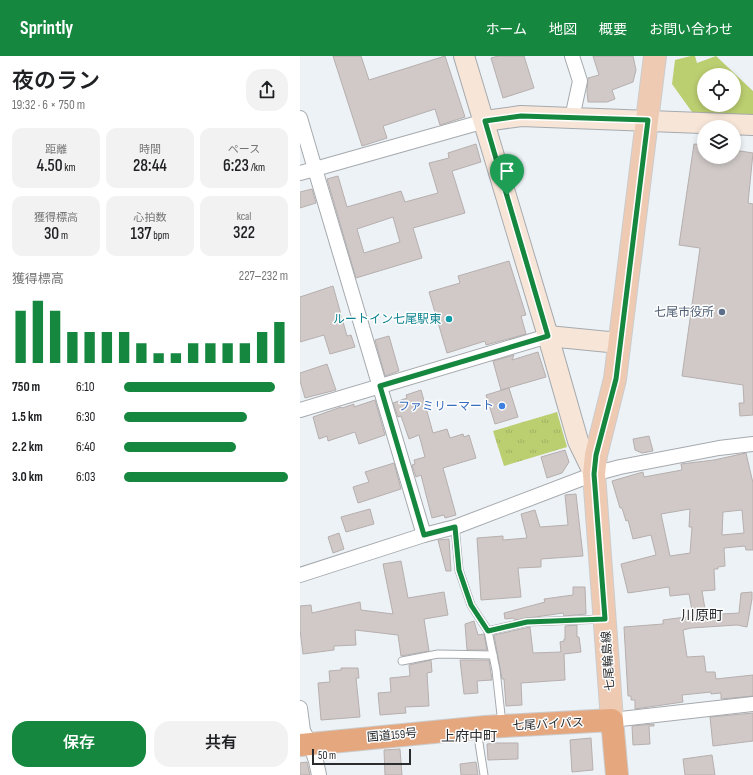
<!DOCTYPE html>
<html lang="ja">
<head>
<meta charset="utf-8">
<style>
	:root { --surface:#fff; --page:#f2f2f2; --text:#202124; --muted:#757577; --accent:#15873f }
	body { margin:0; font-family:"Sofia Sans Condensed","Noto Sans JP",sans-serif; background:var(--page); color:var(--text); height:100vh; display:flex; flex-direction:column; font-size:15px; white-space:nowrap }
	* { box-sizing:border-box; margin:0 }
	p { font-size:13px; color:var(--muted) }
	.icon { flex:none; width:22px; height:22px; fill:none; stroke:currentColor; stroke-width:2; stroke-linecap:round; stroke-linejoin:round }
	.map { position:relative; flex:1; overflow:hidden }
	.sheet { display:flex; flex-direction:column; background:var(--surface); width:300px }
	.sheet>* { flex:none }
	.buttons { position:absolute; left:397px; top:12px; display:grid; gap:8px }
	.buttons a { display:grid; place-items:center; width:44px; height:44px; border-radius:50%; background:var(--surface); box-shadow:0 2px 6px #0003; font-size:20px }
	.scale { position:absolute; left:12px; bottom:10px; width:99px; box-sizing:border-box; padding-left:4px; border:2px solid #2b2c2e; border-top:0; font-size:11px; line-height:14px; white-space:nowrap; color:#2b2c2e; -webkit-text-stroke:3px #fefefe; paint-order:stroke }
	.pin { position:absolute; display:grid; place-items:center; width:34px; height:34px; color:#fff; margin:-41px -17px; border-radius:50% 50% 50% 0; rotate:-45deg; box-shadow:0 0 4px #0007 }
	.pin .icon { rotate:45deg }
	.round { display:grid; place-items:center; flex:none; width:42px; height:42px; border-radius:16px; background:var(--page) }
	.head { display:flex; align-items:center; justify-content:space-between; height:68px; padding:0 12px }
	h1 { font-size:22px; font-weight:600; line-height:30px }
	.figures { display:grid; grid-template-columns:repeat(3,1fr); gap:6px; height:68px; padding:4px 12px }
	.figures div { display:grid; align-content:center; border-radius:10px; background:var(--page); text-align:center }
	.figures b { font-size:17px; font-weight:600 }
	.figures small { font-size:11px; font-weight:400 }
	.figures p { font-size:11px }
	.chart { height:112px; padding:8px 12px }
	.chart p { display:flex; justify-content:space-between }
	.chart svg { width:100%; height:72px; margin-top:4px; stroke:var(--accent); stroke-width:6 }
	.button { display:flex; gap:8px; margin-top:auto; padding:8px 12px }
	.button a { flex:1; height:46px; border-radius:16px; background:var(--accent); color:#fff; font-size:16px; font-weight:600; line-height:46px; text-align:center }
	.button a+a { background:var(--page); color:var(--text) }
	ul { padding:0 12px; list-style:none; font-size:13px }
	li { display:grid; grid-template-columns:64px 48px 1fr; align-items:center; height:30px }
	li i { height:10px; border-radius:5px; background:var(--accent) }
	header { display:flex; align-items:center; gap:24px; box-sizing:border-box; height:56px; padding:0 20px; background:var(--accent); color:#fff }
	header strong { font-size:19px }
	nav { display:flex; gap:22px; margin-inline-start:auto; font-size:14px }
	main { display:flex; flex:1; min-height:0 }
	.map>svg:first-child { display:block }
	.grass { fill:url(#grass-tufts) }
	.park { fill:#bbce70; fill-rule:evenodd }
	.building { fill:#d0c9c8; stroke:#b6afae; fill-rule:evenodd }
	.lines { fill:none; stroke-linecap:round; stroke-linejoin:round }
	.lane-casing { stroke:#a6aaae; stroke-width:9 }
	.street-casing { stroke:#a6aaae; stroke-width:16 }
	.secondary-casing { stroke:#a6aaae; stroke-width:22 }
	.primary-casing { stroke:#cccccd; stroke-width:24 }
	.highway-casing { stroke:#cccccd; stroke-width:24 }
	.lane { stroke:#fff; stroke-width:7 }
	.street { stroke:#fff; stroke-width:14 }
	.secondary { stroke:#f7e5d8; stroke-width:20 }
	.primary { stroke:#efcab2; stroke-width:22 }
	.highway { stroke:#e5a77e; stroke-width:22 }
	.route-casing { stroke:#fff; stroke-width:8 }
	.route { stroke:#15873f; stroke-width:5 }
	.service-dot { fill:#5c6f8a; stroke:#fefefe; stroke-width:1.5 }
	.culture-dot { fill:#0f9aa8; stroke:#fefefe; stroke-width:1.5 }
	.shop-dot { fill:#3f7fe0; stroke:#fefefe; stroke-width:1.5 }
	.labels { text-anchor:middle; stroke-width:3; stroke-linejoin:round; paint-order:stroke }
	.service-label { font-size:12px; fill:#4e5e75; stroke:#fefefe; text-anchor:end }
	.culture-label { font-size:12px; fill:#0d838f; stroke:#fefefe; text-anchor:end }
	.shop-label { font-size:12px; fill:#366cbe; stroke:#fefefe; text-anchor:end }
	.street-label { font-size:12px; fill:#2b2c2e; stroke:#fefefe }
	.quarter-label { font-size:14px; fill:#2b2c2e; stroke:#fefefe }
</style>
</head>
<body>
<header>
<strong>Sprintly</strong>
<nav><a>ホーム</a><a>地図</a><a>概要</a><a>お問い合わせ</a></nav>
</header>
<main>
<section class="sheet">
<div class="head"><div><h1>夜のラン</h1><p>19:32 · 6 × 750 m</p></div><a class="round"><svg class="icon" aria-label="share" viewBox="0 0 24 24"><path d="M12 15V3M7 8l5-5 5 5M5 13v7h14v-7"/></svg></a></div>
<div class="figures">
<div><p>距離</p><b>4.50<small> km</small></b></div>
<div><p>時間</p><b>28:44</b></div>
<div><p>ペース</p><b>6:23<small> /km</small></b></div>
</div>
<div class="figures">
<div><p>獲得標高</p><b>30<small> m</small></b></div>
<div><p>心拍数</p><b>137<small> bpm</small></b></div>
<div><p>kcal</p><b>322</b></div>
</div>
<div class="chart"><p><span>獲得標高</span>227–232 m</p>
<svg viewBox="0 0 160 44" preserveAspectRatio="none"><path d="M5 44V12M15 44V6M25 44V12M35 44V25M45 44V25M55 44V25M65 44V25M75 44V32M85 44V38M95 44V38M105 44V32M115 44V32M125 44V32M135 44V32M145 44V25M155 44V19"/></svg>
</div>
<ul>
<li><b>750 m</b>6:10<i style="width:92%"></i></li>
<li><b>1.5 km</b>6:30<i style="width:75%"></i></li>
<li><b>2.2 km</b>6:40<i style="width:68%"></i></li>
<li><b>3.0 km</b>6:03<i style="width:100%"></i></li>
</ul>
<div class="button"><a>保存</a><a>共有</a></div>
</section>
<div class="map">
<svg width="453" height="719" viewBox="0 0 453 719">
	<defs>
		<pattern id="grass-tufts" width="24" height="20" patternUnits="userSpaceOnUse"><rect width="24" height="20" fill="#bbce70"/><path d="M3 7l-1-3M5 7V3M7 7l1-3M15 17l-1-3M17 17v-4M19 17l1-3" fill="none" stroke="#a1b161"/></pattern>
	</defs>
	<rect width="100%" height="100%" fill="#edf2f6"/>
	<polygon class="grass" points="257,356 267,391 204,410 193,375"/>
	<path class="park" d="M391,0H395L397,7L416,0L453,35V61L392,56L372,28L375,4ZM404,19H434V49H404Z"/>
	<g class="building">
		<polygon points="33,0 61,0 69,24 145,0 165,61 140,69 135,53 83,70 87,82 62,90"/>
		<polygon points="198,0 224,0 234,32 203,42 191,2"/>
		<polygon points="293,0 333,0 336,14 333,26 312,34 315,43 307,46 288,46 287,35 288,22 299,19"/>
		<path d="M176,88L181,106L152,115L165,157L113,172L122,202L56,222L27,123L38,120L47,151L101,135L105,146L138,137L129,107L149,102L148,97ZM93,161L100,186L64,197L57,173Z"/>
		<polygon points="394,88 404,89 404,101 434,101 434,94 453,97 448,147 453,148 453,359 440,360 439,347 444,347 443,329 382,320 400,192 379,189"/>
		<polygon points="12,133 16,147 0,152 0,136"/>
		<polygon points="209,205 226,259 221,260 226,278 186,289 185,285 147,297 129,236 160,227 158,220"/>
		<polygon points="33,230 47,280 51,279 55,291 30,298 24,279 0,286 0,241"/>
		<polygon points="89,280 99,315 85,320 75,284"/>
		<polygon points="238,296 246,321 201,334 193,305 214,299 212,304"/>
		<polygon points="27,308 36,334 5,342 0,325 0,317"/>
		<polygon points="209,332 218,361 195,368 186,339"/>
		<polygon points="121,334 133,377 147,373 150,382 163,378 164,381 169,379 176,402 143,412 156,459 145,462 144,459 132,462 121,419 116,421 112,409 115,408 114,404 125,401 119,379 109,383 101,360 98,361 93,347 107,342 106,339"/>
		<polygon points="75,344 85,379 59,388 55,376 28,385 27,380 19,383 13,361 41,351 42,352 54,348 54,351"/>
		<polygon points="349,380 353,395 342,397 335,394 333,383"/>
		<polygon points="265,394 269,406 262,417 247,422 241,401"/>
		<path d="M446,397L453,427V494H446L445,490L424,492L425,510L418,511V513H414L415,534L402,535L406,559L439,557L441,537L452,536V543L447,571L437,569L391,572L383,574L387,601L404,600L406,616H415L416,623L453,619V640L421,643V637L411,638V636L382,639L383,646L335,653V644H331V640H328L324,571L363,568V564L393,560L389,538L370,540L369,531L328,537L321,508L356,499L351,479L333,483L328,464L326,465L322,452H320L312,425L343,416L344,421L382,414L381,408L414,404ZM390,453L389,471H392L390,497L370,500L361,458ZM442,454L444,477L422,479L423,456Z"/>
		<polygon points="94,407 101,433 58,447 53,431 69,426 65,416"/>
		<polygon points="276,438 283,500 241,503 241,511 218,512 221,541 181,544 177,482 203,480 203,484 227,482 221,458 235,454 240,471 268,469 265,439"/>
		<polygon points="70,453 74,468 46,476 41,461"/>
		<polygon points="39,477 44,493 33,497 28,481"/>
		<polygon points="149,483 151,515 146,515 138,484"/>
		<polygon points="101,505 108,542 144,536 148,559 124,563 129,595 101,600 98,579 55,574 56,589 34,590 34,594 3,598 0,574 0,550 11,549 12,557 60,546 61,554 93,558 83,508"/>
		<polygon points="273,531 285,531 286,558 264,560 263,557 215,564 214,562 205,563 204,557 245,546 244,543 273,539"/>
		<polygon points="174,565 178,579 184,578 187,594 167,594 165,568"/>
		<polygon points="277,569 277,581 279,581 281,596 264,598 265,624 221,627 222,649 206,650 204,623 202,623 194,579 230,571 233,597 261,596 260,586 264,585 264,583 265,583 265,570"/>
		<polygon points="131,604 132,616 127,617 129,650 105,651 106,657 80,659 78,637 91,636 90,622 110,620 109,609"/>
		<polygon points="160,604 189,604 192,624 177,625 178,637 164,638"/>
		<polygon points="41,612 58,612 59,622 56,622 60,661 21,664 18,627 30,626 29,615 41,614"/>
		<polygon points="453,657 453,685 413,690 410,661"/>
		<polygon points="354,668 354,670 349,670 350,688 333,689 332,670"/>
		<polygon points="291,682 293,714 272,716 270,684"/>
		<polygon points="196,687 218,687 218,703 188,704 187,688"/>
		<polygon points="100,693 102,719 85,719 84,694"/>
		<polygon points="412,699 415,719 385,719 383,703"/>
		<polygon points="7,706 10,719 0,719 0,707"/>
		<polygon points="176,706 178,719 161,719 160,708"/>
	</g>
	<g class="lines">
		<g class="lane-casing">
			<g id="lane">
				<polyline points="155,471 159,514 171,549 188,575 227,566 303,563"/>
				<polyline points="188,575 196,614 202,668"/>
				<polyline points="102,605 138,598 193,599"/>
				<polyline points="177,674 184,719"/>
			</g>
		</g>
		<g class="street-casing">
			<g id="street">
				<polyline points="272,0 280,25 272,62"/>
				<polyline points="0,62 15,113 0,117"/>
				<polyline points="0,354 248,280"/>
				<polyline points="124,479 15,113 185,65"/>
				<polyline points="0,519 124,479 155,471 294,418 320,411 419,392 453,388"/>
				<polyline points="0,652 3,675 10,687 16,705 19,719"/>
				<polyline points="312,664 453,648"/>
			</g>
		</g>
		<g class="secondary-casing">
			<g id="secondary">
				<polyline points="164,0 248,280 278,385 294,418"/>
				<polyline points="185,65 221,60 453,69"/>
				<polyline points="248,280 319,287"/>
			</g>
		</g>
		<g class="primary-casing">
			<polyline id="primary" points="312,664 294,418 296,399 315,323 355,0"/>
		</g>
		<g class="highway-casing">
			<polyline id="highway" points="0,689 185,671 312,664 317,719"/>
		</g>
		<use href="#lane" class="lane"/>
		<use href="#street" class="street"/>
		<use href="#secondary" class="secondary"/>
		<use href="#primary" class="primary"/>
		<use href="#highway" class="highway"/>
	</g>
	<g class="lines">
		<g class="route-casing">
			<polygon id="route" points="221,60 348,64 316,323 296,399 294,418 305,563 227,566 188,575 171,549 159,514 155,471 124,479 80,330 248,280 185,65"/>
		</g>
		<use href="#route" class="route"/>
	</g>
	<circle class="service-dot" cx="422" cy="256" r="4"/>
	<circle class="culture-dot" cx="149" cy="263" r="4"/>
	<circle class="shop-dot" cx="202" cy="350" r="4"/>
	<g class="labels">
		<g class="service-label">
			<text x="414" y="260">七尾市役所</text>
		</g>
		<g class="culture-label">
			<text x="141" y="267">ルートイン七尾駅東</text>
		</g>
		<g class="shop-label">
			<text x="194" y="354">ファミリーマート</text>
		</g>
		<g class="street-label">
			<text transform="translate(308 605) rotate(-94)" y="4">七尾輪島線</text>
			<text transform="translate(248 668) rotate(-3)" y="4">七尾バイパス</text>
			<text transform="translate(92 679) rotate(-5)" y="4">国道159号</text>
		</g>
		<g class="quarter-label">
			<text x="402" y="564">川原町</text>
			<text x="169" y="685">上府中町</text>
		</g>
	</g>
</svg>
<div class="buttons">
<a><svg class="icon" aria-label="locate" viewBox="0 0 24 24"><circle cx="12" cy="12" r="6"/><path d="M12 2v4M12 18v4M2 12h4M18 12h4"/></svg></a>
<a><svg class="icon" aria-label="layers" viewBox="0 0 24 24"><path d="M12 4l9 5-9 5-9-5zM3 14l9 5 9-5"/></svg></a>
</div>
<div class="scale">50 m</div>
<div class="pin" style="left:207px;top:139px;background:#1e9e55"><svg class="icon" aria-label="arrive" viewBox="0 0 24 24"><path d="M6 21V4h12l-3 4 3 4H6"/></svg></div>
</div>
</main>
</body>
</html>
